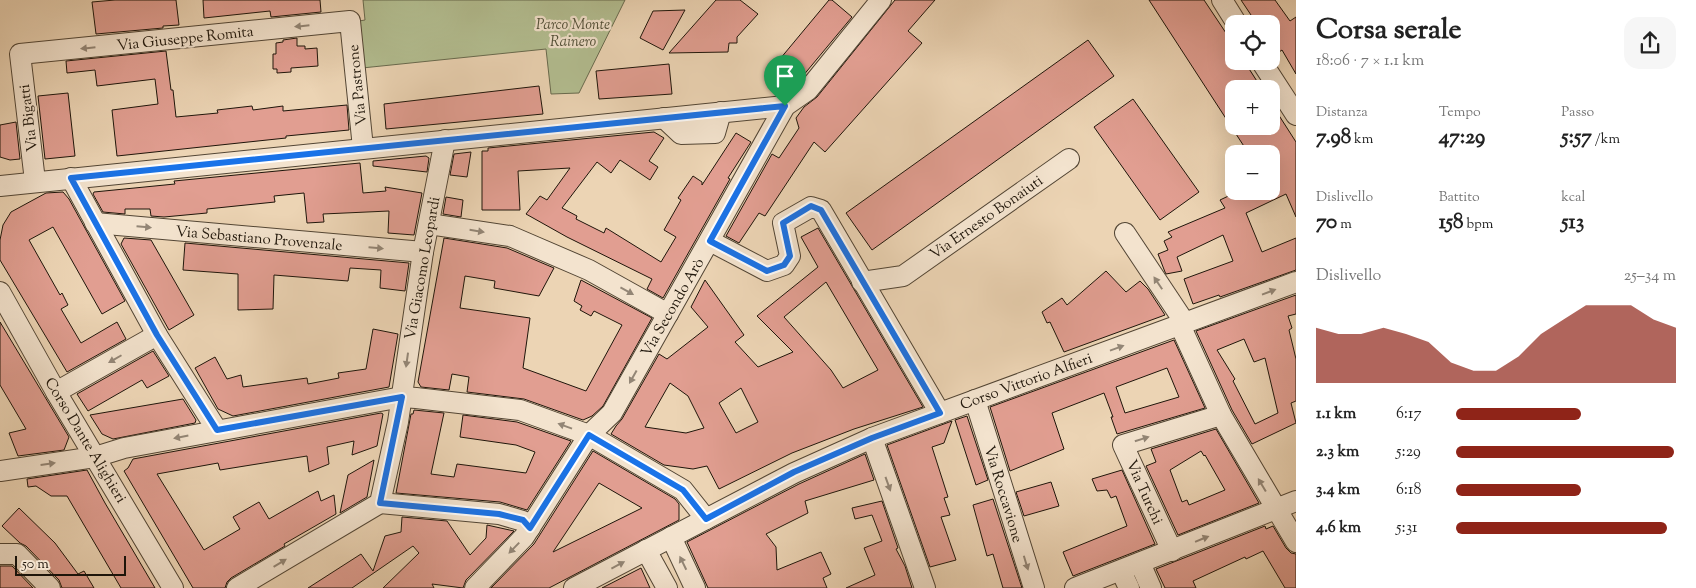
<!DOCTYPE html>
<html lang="it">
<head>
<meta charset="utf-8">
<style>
	:root { --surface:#fff; --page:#f6f6f6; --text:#222; --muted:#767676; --accent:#8f2418 }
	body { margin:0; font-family:"Sorts Mill Goudy",serif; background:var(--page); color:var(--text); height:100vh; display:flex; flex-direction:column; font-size:19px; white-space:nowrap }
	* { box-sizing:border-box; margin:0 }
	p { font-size:16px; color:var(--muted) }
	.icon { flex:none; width:28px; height:28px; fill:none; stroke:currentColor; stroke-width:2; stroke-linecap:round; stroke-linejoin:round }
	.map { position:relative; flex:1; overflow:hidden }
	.drawer { display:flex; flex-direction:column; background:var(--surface); width:400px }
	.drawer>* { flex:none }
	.buttons { position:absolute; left:1225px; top:15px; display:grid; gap:10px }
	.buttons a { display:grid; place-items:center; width:55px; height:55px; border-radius:10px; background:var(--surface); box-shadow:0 5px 20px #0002; font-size:25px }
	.scale { position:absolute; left:15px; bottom:12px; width:111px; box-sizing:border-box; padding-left:5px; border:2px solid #1e150a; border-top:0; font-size:14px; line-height:18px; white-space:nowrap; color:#1e150a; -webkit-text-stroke:4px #f3e3ce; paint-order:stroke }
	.pin { position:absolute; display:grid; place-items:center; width:42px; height:42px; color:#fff; margin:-51px -21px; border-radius:50% 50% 50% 0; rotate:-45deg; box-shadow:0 0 5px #0007 }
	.pin .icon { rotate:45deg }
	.round { display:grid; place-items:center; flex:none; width:52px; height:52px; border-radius:15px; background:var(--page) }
	.overview { display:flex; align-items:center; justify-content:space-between; height:85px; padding:0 20px }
	h1 { font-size:28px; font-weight:700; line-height:38px }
	.figures { display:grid; grid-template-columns:repeat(3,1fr); gap:8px; height:85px; padding:5px 20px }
	.figures div { display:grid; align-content:center }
	.figures b { font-size:21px; font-weight:700 }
	.figures small { font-size:14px; font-weight:400 }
	.figures p { font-size:14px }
	.chart { height:140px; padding:10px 20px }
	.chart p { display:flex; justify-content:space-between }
	.chart svg { width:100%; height:90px; margin-top:5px; fill:var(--accent); opacity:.7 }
	ul { padding:0 20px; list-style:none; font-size:16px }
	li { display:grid; grid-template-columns:80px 60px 1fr; align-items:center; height:38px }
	li i { height:12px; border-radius:6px; background:var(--accent) }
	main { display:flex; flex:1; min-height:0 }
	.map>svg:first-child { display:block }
	.green { fill:#b3be91; stroke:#686a4e }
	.building { fill:#e19e91; stroke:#1e150a; fill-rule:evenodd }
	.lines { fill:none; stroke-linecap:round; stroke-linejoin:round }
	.minor-casing { stroke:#524534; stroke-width:22 }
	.minor { stroke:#f3e3ce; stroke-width:20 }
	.oneway { fill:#938676 }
	.route-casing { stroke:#fff; stroke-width:10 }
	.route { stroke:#1a73e8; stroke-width:6 }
	.labels { text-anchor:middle; stroke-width:4.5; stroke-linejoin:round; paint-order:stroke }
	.park-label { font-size:15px; font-style:italic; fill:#525039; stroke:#f3e3ce }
	.street-label { font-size:15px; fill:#1e150a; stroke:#f3e3ce }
</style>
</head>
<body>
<main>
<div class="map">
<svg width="1296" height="588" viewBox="0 0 1296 588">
	<rect width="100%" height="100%" fill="#ecd4b4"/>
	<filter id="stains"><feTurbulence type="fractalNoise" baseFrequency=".004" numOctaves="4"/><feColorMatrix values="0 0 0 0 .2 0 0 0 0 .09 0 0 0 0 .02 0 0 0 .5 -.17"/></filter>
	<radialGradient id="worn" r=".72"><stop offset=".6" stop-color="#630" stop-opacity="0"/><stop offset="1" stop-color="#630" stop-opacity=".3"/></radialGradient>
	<polygon class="green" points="363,0 625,0 579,93 551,94 546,49 362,68 359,21 365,20"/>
	<g class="building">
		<polygon points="115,0 176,0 179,25 163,26 163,28 96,34 92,2"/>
		<polygon points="203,0 320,0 321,12 271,17 270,11 204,18"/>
		<polygon points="716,0 740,0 758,14 737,37 737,43 729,43 728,52 669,53"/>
		<polygon points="829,0 832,0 852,17 797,83 775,65"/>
		<polygon points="895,0 935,0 908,31 922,43 825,152 814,142 765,216 759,213 739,243 726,236 772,154 779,158 799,128 796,118 804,107 817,97"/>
		<polygon points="1149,0 1204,0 1234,45 1234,61 1244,61 1262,89 1234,89 1234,126 1271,126 1271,103 1296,142 1296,217 1286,194 1246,213 1262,252 1296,238 1296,270 1220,297 1219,295 1193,304 1184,279 1233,261 1223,235 1177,257 1182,271 1166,274 1165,272 1158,254 1168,250 1164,241 1172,237 1168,232 1225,208 1220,200 1239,191 1271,191 1271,154 1249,154"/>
		<polygon points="1241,0 1275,0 1290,21 1296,17 1296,74 1282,50 1276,54 1271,46 1271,24 1257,24"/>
		<polygon points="685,10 663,50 640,38 653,11"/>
		<polygon points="297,38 297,46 305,46 305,49 317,48 318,66 291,68 291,72 277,73 277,69 273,69 273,54 276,54 276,43 283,42 283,40"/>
		<polygon points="1088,40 1114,76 872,250 846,213"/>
		<polygon points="166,51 171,90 173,90 176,117 218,113 217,110 252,106 253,110 283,106 283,111 347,105 349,130 286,136 286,138 117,156 112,110 158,104 155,79 97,86 95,70 67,73 66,61"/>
		<polygon points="669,64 672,94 599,99 596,71"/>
		<polygon points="539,86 543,114 386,129 384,104"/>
		<polygon points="68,93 75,156 45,159 38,96"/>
		<polygon points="1133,99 1199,192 1160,220 1094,127"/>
		<polygon points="16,122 20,159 10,160 0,157 0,125"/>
		<polygon points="654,132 664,138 649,161 658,167 650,180 620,160 611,173 597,162 562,208 577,216 576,219 604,233 606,228 661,262 676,237 664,230 681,200 678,198 693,176 702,182 702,185 736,133 751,142 728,178 730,179 663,298 647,289 652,279 567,237 526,214 540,196 547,200 570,168 518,171 520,210 482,210 482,151 488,151 488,148"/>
		<polygon points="471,152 467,177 450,175 454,154"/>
		<polygon points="426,156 429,158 427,172 373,166 373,161"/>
		<polygon points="360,163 363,193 386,191 385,187 422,193 414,235 388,233 389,211 323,214 324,222 307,223 304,193 274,196 275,202 207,209 207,213 164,217 151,216 150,209 125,209 125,214 103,212 93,194 94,192 175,184 174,181"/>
		<polygon points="63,192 69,199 125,301 102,314 53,227 29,240 60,295 62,293 68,305 61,309 81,343 117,322 126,339 67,372 0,260 0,240 3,225 11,212 46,193"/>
		<polygon points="446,197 463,200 461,217 443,214"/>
		<path d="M818,228L923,407L854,429L792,453L719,489L707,466L693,469L664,465L611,434L616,426L622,419L659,354L667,359L708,327L691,307L705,280L744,335L735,342L758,367L793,352L757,316L818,267L801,237ZM826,282L878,370L843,388L831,370L784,317ZM670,383L688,396L704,428L686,433L645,427ZM741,388L758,422L736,433L719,403Z"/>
		<polygon points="124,238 151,240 194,315 169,330 121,244"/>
		<polygon points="444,238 507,248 554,268 539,296 494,288 495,281 465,276 460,308 530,318 523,368 586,391 622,325 594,311 591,316 580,310 582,306 574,301 581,280 652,318 603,406 592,416 583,420 524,399 467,392 469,377 452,374 449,390 421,387 418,382"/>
		<polygon points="185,243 409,263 405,291 380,288 381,270 350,268 348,281 274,275 273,309 238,310 238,274 183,270"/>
		<polygon points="1106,271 1126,292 1140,281 1148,289 1165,315 1064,352 1050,322 1047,323 1042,312 1062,298 1067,305"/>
		<path d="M1296,295V314L1288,316L1292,328L1289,330L1296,359V401L1291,403L1296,423L1252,444L1232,410L1196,331ZM1244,339L1254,362L1265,358L1278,413L1255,424L1233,381L1235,379L1217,350Z"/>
		<polygon points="0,322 69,437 64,450 18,456 9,433 26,429 0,385"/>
		<polygon points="373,329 398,334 389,387 233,416 218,409 195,368 215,357 227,379 241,375 243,387 307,378 308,384 339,378 338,373 366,369"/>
		<path d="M1174,340L1205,408L1117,434L1111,417H1113L1104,393L1052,413L1064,449L1010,471L990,407ZM1167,368L1179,397L1125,413L1116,387Z"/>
		<polygon points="153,351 169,376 147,388 142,380 88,411 77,394"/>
		<polygon points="183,399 196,420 195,423 113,439 102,434 90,415"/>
		<polygon points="414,410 444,413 431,474 454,477 457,464 526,473 535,452 516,445 460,437 463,415 517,422 571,441 527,510 500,502 396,493 411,414 413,414"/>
		<polygon points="381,413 383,414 377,446 352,455 354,441 327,447 329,464 309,472 307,456 220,470 218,463 157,474 204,550 240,529 233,517 259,502 269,519 318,491 321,501 334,495 336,514 284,544 285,546 231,578 227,582 225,588 193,588 124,471 128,468 133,459"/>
		<polygon points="967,416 988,480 976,485 955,420"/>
		<polygon points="952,421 944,443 932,447 948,497 944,498 950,515 941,517 956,560 930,567 887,445"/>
		<path d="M1216,429L1259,503L1178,535L1146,466L1156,462L1151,449ZM1201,451L1204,456L1205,455L1225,490L1189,505L1187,500L1182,502L1170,470Z"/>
		<path d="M593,451L675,499L679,504V520L549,588H491L534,544ZM599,483L642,508L553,552Z"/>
		<polygon points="865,454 874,480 805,501 808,513 766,534 776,547 777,570 821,552 831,574 823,578 827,588 708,588 687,542 799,484"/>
		<polygon points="374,460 367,497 340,513 348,475"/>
		<polygon points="87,470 105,503 155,588 121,588 67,496 51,496 36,486 28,487 27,479"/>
		<polygon points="1122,470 1155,544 1073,576 1063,552 1127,526 1116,496 1111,498 1107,490 1097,491 1092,479"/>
		<polygon points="1051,482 1059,506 1024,516 1016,492"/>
		<polygon points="993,499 1022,588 1003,588 993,554 987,556 973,505"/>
		<polygon points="882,501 898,548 896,549 905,566 912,588 846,588 875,575 864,548 882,541 872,515 855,519 852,508"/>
		<polygon points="19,508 55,543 78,574 84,571 94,588 62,588 59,580 26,546 20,543 2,526"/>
		<polygon points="402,517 447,521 470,555 486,538 487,525 514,531 466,580 463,588 432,584 434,588 383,588 419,553 413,546 352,588 308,588 361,554 373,571 385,536 401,532"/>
		<polygon points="1265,526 1266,529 1273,526 1286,548 1291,553 1296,554 1296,588 1285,588 1263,551 1246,559 1245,557 1193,581 1196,588 1165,588 1156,569"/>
		<polygon points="0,566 12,566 33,588 0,588"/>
		<polygon points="641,568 650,588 602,588"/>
	</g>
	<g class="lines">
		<g class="minor-casing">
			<g id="minor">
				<polyline points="1222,0 1237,24"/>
				<polyline points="1261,61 1296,115"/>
				<polyline points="664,118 681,134 715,133 721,112"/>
				<polyline points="71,178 157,335 217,430"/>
				<polyline points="35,181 20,54 350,21 363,148"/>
				<polyline points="0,186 785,106"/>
				<polyline points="95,223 423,252"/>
				<polyline points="429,224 510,236 589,270 668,314"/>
				<polyline points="1125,233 1185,323"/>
				<polyline points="710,241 767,271 784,265 790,256 783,223 811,207 821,210 940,413"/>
				<polyline points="862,282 903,276 1069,159"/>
				<polyline points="0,292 56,392 173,588"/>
				<polyline points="1180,325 1221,415 1296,542"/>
				<polyline points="56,392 157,335"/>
				<polyline points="975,400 1034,588"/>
				<polyline points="872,438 925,588"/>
				<polyline points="0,471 95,457 124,448 402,397 416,398 520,410 589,435 683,490 706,519"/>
				<polyline points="380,503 499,514 523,521 530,528"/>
				<polyline points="671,537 695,588"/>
				<polyline points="646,550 667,588"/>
				<polyline points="1172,551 1123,445 1221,415"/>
				<polyline points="0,554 17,554 50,588"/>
				<polyline points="1140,563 1151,588"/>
				<polyline points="1121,571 1129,588"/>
				<polyline points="237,588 380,503 398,422 423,252 445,140"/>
				<polyline points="475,588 524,537 589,435 612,413 785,106 808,90 881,0"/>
				<polyline points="574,588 794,473 872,438 1296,282"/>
				<polyline points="1075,588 1296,501"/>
			</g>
		</g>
		<use href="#minor" class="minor"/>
	</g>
	<defs><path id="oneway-solid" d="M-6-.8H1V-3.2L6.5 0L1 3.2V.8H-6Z" transform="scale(1.25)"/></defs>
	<g class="oneway">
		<use href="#oneway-solid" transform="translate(302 26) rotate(174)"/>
		<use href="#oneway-solid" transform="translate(88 48) rotate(174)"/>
		<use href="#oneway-solid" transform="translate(144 227) rotate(5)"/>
		<use href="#oneway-solid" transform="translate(477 231) rotate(9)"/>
		<use href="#oneway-solid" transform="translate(376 248) rotate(5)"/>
		<use href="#oneway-solid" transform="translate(1158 283) rotate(-124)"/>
		<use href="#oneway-solid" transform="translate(627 291) rotate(29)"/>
		<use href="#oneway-solid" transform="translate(1269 292) rotate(-21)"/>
		<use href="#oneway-solid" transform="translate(1117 348) rotate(-20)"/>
		<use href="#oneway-solid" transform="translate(115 359) rotate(150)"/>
		<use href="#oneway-solid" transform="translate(407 360) rotate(98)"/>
		<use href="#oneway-solid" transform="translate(633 377) rotate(119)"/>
		<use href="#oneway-solid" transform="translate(565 426) rotate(-160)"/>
		<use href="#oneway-solid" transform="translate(181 437) rotate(169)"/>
		<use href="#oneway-solid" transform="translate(1142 439) rotate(-17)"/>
		<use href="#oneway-solid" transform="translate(48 464) rotate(-8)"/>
		<use href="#oneway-solid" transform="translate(888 484) rotate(70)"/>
		<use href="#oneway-solid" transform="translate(1262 485) rotate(-121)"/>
		<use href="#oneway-solid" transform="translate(1202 539) rotate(-22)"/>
		<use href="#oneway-solid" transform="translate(514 548) rotate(134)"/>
		<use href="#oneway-solid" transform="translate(280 563) rotate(-31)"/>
		<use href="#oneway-solid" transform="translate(683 563) rotate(-116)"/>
		<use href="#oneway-solid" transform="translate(1026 563) rotate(73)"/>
		<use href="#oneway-solid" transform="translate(618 565) rotate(-28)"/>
	</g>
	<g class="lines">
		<g class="route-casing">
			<polygon id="route" points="785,106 710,241 767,271 784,265 790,256 783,223 811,206 821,210 940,413 872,438 794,472 706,519 683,490 589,435 530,528 523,520 499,514 380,503 402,397 217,430 157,335 71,178"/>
		</g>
		<use href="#route" class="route"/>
	</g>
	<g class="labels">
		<g class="park-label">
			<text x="573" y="29">Parco Monte<tspan x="573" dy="17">Rainero</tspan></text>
		</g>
		<g class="street-label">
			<text transform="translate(185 38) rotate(-6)" y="5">Via Giuseppe Romita</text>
			<text transform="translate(357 85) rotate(-96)" y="5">Via Pastrone</text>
			<text transform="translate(28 118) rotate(-97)" y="5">Via Bigatti</text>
			<text transform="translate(986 217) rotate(-35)" y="5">Via Ernesto Bonaiuti</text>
			<text transform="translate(259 238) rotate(5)" y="5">Via Sebastiano Provenzale</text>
			<text transform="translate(422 268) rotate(-80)" y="5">Via Giacomo Leopardi</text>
			<text transform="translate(672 307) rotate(-60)" y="5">Via Secondo Arò</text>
			<text transform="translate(1026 381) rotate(-20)" y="5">Corso Vittorio Alfieri</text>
			<text transform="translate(86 440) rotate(59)" y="5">Corso Dante Alighieri</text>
			<text transform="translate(1145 492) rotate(66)" y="5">Via Turchi</text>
			<text transform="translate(1004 494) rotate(73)" y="5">Via Roccavione</text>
		</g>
	</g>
	<rect width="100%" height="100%" filter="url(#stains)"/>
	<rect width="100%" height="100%" fill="url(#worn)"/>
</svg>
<div class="buttons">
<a><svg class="icon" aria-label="locate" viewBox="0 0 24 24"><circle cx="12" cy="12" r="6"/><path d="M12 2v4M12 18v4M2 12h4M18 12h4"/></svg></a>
<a>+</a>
<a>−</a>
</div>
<div class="scale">50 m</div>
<div class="pin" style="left:785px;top:106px;background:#1e9e55"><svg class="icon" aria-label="arrive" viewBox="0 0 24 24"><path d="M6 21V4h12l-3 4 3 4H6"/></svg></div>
</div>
<section class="drawer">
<div class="overview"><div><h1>Corsa serale</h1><p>18:06 · 7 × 1.1 km</p></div><a class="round"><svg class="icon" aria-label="share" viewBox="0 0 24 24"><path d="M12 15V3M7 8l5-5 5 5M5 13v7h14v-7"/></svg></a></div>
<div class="figures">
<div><p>Distanza</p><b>7.98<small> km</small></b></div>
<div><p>Tempo</p><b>47:29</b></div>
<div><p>Passo</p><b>5:57<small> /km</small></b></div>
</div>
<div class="figures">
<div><p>Dislivello</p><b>70<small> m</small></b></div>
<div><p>Battito</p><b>158<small> bpm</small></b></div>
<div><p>kcal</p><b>513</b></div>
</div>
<div class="chart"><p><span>Dislivello</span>25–34 m</p>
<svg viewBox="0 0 160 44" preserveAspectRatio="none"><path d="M0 44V17L10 20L20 20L30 17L40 20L50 24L60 34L70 38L80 38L90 31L100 20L110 13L120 6L130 6L140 6L150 13L160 17V44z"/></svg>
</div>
<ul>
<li><b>1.1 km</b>6:17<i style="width:57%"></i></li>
<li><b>2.3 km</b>5:29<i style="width:99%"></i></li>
<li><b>3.4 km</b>6:18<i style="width:57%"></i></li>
<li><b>4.6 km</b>5:31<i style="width:96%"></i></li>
</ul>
</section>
</main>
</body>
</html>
